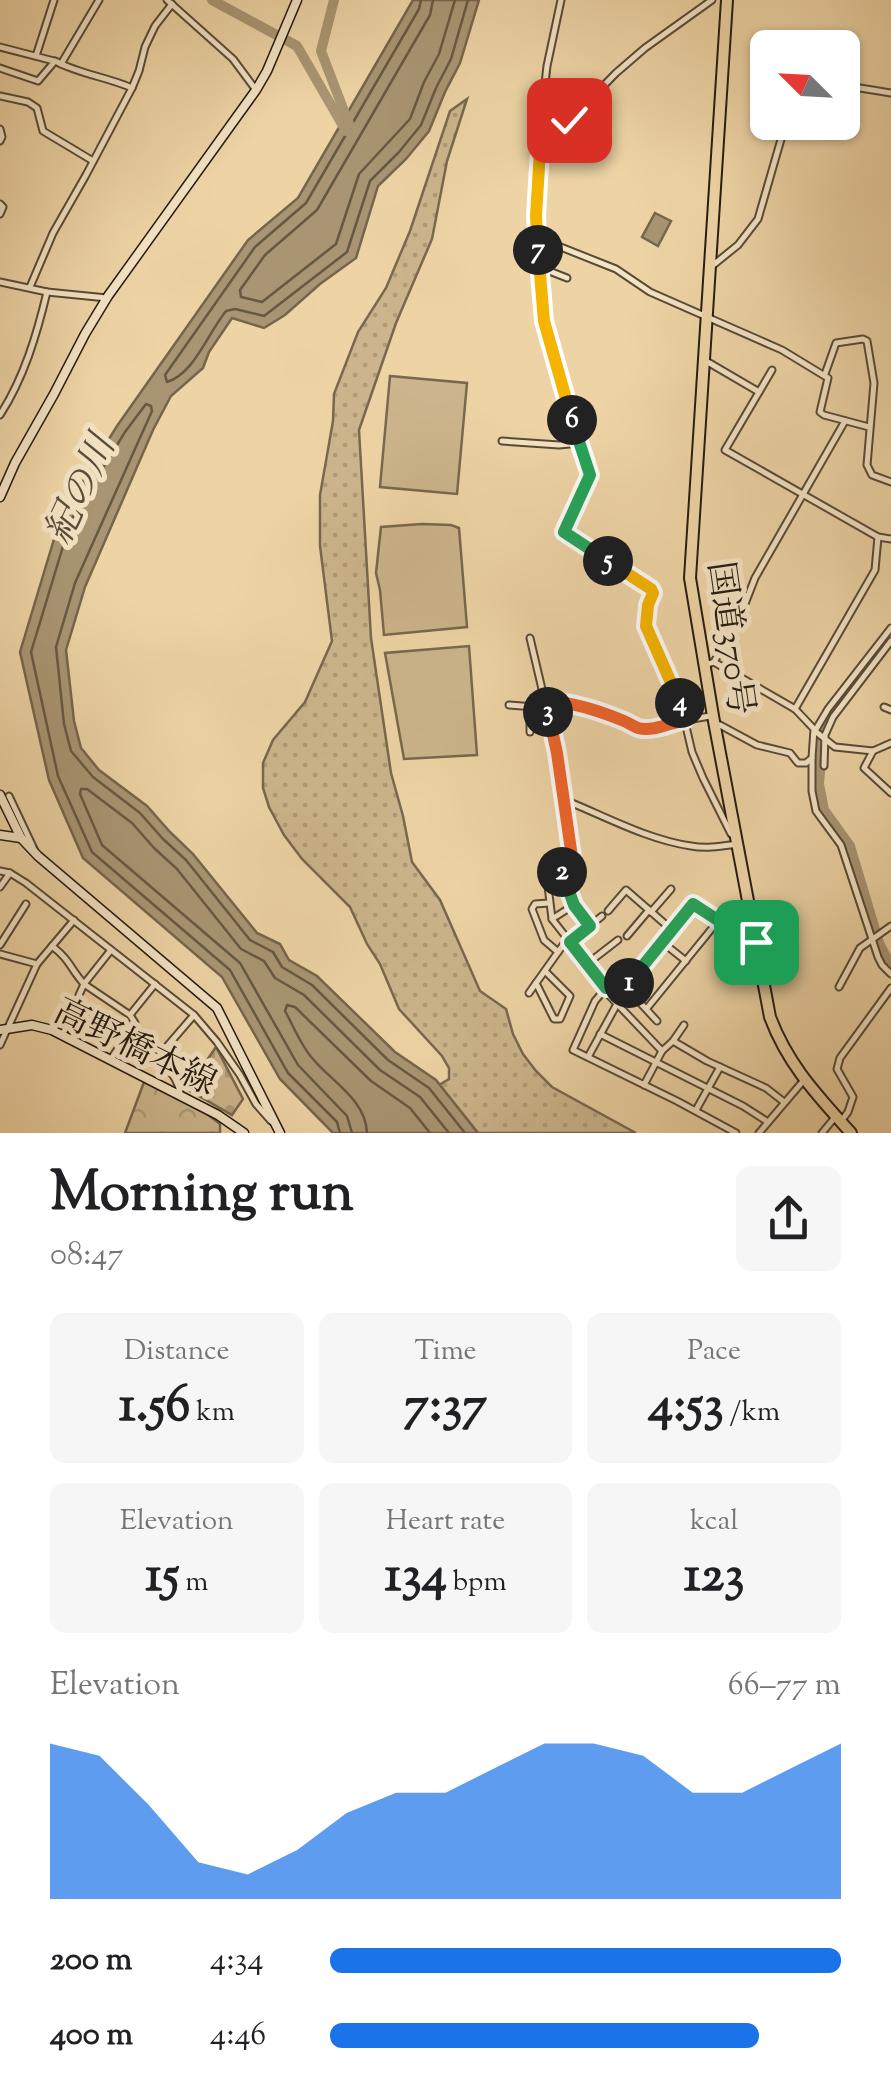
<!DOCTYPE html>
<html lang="en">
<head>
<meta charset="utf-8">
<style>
	:root { --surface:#fff; --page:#f6f6f6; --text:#202124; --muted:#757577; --accent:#1a73e8 }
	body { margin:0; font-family:"Sorts Mill Goudy","Noto Serif JP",serif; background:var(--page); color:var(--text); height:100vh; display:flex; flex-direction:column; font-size:38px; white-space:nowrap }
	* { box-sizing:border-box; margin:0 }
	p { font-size:32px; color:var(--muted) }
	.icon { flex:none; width:55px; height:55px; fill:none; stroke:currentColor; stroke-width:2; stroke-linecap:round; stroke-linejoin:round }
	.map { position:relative; height:1133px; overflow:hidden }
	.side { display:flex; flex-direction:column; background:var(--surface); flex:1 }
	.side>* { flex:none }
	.needle { width:65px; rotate:294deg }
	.buttons { position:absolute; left:750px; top:30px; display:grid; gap:20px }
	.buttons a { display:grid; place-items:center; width:110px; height:110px; border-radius:15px; background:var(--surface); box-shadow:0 2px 8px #0004; font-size:50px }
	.pin { position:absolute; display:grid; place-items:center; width:85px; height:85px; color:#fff; margin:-42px; border-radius:20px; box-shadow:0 5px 15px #0006 }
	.km { position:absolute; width:50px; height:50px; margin:-25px; border-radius:50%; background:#222; color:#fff; font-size:28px; line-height:50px; text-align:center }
	.round { display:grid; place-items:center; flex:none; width:105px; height:105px; border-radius:15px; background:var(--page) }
	.overview { display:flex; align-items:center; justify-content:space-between; height:170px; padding:0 50px }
	h1 { font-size:55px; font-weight:800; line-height:75px }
	.metrics { display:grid; grid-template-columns:repeat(3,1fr); gap:15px; height:170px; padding:10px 50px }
	.metrics div { display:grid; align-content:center; border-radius:15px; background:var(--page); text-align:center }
	.metrics b { font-size:50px; font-weight:800 }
	.metrics small { font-size:28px; font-weight:400 }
	.metrics p { font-size:28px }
	.chart { height:280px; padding:20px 50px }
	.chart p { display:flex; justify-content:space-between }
	.chart svg { width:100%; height:180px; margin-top:10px; fill:var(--accent); opacity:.7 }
	ul { padding:0 50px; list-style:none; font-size:32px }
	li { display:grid; grid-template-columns:160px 120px 1fr; align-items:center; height:75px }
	li i { height:25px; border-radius:12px; background:var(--accent) }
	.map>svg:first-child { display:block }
	.grass { fill:url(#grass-dots); stroke:#786850; stroke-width:2.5 }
	.cemetery { fill:url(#cemetery-stones); stroke:#786850; stroke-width:2.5 }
	.park { fill:url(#park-crowns); stroke:#786850; stroke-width:2.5 }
	.garden { fill:#ccb58c; stroke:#786850; stroke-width:2.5 }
	.water { fill:#a99573; stroke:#74654d; stroke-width:2.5 }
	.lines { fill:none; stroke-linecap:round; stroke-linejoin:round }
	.shore { stroke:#665843; stroke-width:2.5 }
	.river { stroke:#a99573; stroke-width:10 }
	.street-casing { stroke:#564a38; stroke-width:9 }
	.secondary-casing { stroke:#241c13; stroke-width:11 }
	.highway-casing { stroke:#241c13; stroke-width:14 }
	.street { stroke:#f4e3c4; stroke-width:5 }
	.secondary { stroke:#f4e3c4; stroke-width:8 }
	.highway { stroke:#eed4a5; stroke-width:10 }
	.split-1-casing { stroke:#fff; stroke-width:20 }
	.split-2-casing { stroke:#fff; stroke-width:20 }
	.split-3-casing { stroke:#fff; stroke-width:20 }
	.split-4-casing { stroke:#fff; stroke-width:20 }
	.split-5-casing { stroke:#fff; stroke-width:20 }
	.split-6-casing { stroke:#fff; stroke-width:20 }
	.split-7-casing { stroke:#fff; stroke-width:20 }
	.split-8-casing { stroke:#fff; stroke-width:20 }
	.split-1 { stroke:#22a559; stroke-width:12 }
	.split-2 { stroke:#22a559; stroke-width:12 }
	.split-3 { stroke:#f0652b; stroke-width:12 }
	.split-4 { stroke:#f0652b; stroke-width:12 }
	.split-5 { stroke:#f5b400; stroke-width:12 }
	.split-6 { stroke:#22a559; stroke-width:12 }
	.split-7 { stroke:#f5b400; stroke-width:12 }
	.split-8 { stroke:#f5b400; stroke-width:12 }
	.labels { text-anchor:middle; stroke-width:10; stroke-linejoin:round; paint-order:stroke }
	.street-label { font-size:35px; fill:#241c13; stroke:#f4e3c4 }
	.water-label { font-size:38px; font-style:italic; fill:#594c39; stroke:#f4e3c4 }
</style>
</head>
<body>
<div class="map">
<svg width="891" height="1133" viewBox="0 0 891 1133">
	<defs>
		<pattern id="grass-dots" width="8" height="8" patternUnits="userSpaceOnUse" patternTransform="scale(2.5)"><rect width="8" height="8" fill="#ccb58c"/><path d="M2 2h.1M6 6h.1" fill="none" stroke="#af9b78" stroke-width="1.8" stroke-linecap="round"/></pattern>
		<pattern id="cemetery-stones" width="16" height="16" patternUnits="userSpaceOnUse" patternTransform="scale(2.5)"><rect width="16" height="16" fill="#ccb58c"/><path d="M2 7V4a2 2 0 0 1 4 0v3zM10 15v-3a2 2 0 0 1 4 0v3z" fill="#af9b78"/></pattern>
		<pattern id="park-crowns" width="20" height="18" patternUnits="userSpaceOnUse" patternTransform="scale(2.5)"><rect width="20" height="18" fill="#ccb58c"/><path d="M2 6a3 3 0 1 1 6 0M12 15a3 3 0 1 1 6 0" fill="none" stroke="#af9b78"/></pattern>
	</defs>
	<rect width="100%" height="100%" fill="#eed4a5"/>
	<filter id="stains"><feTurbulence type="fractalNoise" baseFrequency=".002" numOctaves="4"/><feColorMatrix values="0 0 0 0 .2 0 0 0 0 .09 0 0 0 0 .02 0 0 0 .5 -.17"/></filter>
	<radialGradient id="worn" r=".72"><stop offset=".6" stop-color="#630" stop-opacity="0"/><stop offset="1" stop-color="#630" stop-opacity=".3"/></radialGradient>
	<polygon class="grass" points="467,99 447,161 432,239 396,323 359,430 371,638 391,773 403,816 412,862 440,900 480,991 506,1009 513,1034 523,1054 536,1071 552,1087 636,1133 478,1133 439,1085 449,1079 449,1068 442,1056 399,1009 380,964 367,944 350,907 302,859 284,835 269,807 263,788 263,763 273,740 305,702 332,641 320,546 320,495 333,421 334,394 358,332 386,288 410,231 450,111"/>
	<polygon class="cemetery" points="216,1047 243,1099 232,1115 187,1089"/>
	<polygon class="park" points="144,1082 198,1107 220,1124 220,1133 125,1133"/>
	<g class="garden">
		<polygon points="390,376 467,383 457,494 380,487"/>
		<polygon points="422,524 451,525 459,528 467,627 384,635 380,590 376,573 381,527"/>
		<polygon points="469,646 477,755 404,759 385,653"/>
	</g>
	<g class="water">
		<polygon points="413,0 479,0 460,63 445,92 429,131 406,159 378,186 356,258 320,284 285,315 264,328 232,318 209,352 203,368 171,396 153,430 85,587 66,650 74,721 81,748 99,770 147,806 170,832 193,854 257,933 280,944 289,960 317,976 395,1052 436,1080 478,1133 333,1133 280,1079 222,977 83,858 49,780 20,652 61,516 117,426 248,240 298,198"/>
		<polygon points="655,213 671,221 658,246 642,237"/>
	</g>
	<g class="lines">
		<g class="shore">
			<path d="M421,0L419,9L306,203L255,247L165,375L167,382C194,374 208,333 226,311L235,309L264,316L347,252L370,181L399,152L421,125L436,88L451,59L468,0"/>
			<polyline points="433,0 430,15 317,210 265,255 240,290 241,297 262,302 336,244 359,174 410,119 424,82 439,54 455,0"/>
			<polyline points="340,1133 337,1122 288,1073 230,970 92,852 58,776 31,652 71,520 125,432 146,404 151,406 152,411 75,583 56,647 64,724 71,751 93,777 140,813 163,839 186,860 250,940 273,952 282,967 312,985 388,1060 429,1088 465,1133"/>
			<polyline points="352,1133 347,1116 298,1065 240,963 102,845 80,794 81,789 87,789 132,823 154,848 177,869 241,949 264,961 275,978 304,995 380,1070 420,1097 449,1133"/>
			<path d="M367,1133C366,1100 332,1082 313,1059C301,1046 294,1027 285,1011L287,1005L295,1007L371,1081L410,1108L430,1133"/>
		</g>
		<g class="river">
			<polyline points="212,0 297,46 346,131"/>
			<polyline points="334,0 321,51 349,124"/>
			<polyline points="844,698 824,725 819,784 824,810 850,846 879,943 891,966"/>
		</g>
		<g class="street-casing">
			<g id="street">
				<polyline points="167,0 233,59 256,90"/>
				<polyline points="561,0 547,66 541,118 536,216 539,267 544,321 566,403 590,475 564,532 651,589 653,593 646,618 648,633 681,705 692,752 703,778 731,834"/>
				<polyline points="0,47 54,61"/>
				<polyline points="36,56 54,0"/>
				<polyline points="61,64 99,0"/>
				<path d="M0,68L38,81L55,61C79,74 107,77 132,88"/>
				<polyline points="842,90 848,86 891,93"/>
				<polyline points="0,96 28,102 37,108 43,131 93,161"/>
				<polyline points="0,129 2,137 0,141"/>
				<polyline points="540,151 616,73 645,48 712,0"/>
				<polyline points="0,204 3,207 0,214"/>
				<polyline points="538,238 616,269 650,292 782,350 828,378 820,412 824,415 869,427"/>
				<polyline points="712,266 738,245 758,219 786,122"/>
				<polyline points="539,267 567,278"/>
				<path d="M0,282L47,292C37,334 24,378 0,415"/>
				<polyline points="30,287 53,233 86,175 132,88 139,71 145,47 155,26 172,4"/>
				<polyline points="47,292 107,298"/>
				<polyline points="706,361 759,392"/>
				<polyline points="772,370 725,450 878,537 891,539"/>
				<polyline points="825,374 836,343 863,339 867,341 874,383 867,465 872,475 891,482"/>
				<polyline points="502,441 559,445 580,443"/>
				<polyline points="891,628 828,709 815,731 835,747 873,751 891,743"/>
				<polyline points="530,638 557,753 572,857 545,861 552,919 606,988"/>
				<polyline points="714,662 741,614 755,578 845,421"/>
				<polyline points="705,665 714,662 795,709 814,729 812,758 806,763 798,763 790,753 757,745 720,725 715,725"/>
				<polyline points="548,701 566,702 623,720 638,728 654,729 664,724 710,716"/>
				<polyline points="509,705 548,708"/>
				<polyline points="530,707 530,732"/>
				<polyline points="884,707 891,710"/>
				<polyline points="795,709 875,570 878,537"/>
				<polyline points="873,751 864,768 891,793"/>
				<polyline points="812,758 812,791 816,811 841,845 878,957 882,965 891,974"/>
				<polyline points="824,766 825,735 833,717 891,641"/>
				<polyline points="9,796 34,849"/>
				<path d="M565,803H572C610,819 650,840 691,846C707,849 723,846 738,844"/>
				<polyline points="558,859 574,905 590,926"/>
				<polyline points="0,871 10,873 26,883 194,1015 217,1042 240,1075 256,1104 271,1121"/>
				<polyline points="0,887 10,873"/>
				<polyline points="549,903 535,904 532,909 544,940 558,952"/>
				<polyline points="608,911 626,890 672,930"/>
				<polyline points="651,912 671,889"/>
				<polyline points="552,919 574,905"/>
				<polyline points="627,936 649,910"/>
				<polyline points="570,942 602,916"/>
				<polyline points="662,942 686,961"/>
				<polyline points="0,945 26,904"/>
				<path d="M52,946C70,960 70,968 84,984L111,950"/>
				<polyline points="0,954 37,964 74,920"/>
				<polyline points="587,964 618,940"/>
				<polyline points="536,983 554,1019 560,1019 570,996 545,971"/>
				<polyline points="626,987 693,904 753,941"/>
				<polyline points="839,987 860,948 891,926"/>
				<polyline points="604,990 662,1051"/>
				<polyline points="529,993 568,938"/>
				<polyline points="648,1007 718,921"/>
				<polyline points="76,1011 110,1032"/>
				<polyline points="130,1015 155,984"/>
				<polyline points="657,1021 621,982 606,988 595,1001 573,1050 677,1101 736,1133"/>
				<polyline points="600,1034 743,1106 768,1122"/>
				<polyline points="62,1035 76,1011 79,995 84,984 130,1015 135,1023 111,1059"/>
				<path d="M127,1035C148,1051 176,1067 180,1093"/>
				<polyline points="673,1041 707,1061 766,1088 784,1102"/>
				<polyline points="0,1045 37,964"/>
				<polyline points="588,1057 617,1004"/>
				<polyline points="157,1058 194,1015"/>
				<polyline points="644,1085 662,1051 673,1041 684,1025"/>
				<polyline points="696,1110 720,1067"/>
				<polyline points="842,1120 848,1112 853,1097 837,1069 840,1058 891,988"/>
				<polyline points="759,1133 804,1080"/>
				<polyline points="822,1133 836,1116"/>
			</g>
		</g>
		<g class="secondary-casing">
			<g id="secondary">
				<polyline points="0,497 15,463 54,394 85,334 108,296 256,90 267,71 297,0"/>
				<polyline points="0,795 21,838 38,856 217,1008 280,1133"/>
				<polyline points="0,835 21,838"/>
				<polyline points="0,1030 32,1025 52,1030 218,1115 244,1133"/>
			</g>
		</g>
		<g class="highway-casing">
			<path id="highway" d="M727,0L690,578L713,716L770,1017C788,1065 817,1095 851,1133"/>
		</g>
		<use href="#street" class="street"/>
		<use href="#secondary" class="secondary"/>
		<use href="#highway" class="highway"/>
	</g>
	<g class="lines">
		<g class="split-1-casing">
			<polyline id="split-1" points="629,983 693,904 744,937 756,942"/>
		</g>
		<g class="split-2-casing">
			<polyline id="split-2" points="562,872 574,905 590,926 570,942 606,988 620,982 626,987 629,983"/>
		</g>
		<g class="split-3-casing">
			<polyline id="split-3" points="548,712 557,753 572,857 558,859 562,872"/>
		</g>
		<g class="split-4-casing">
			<path id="split-4" d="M548,712L546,701C572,702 600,711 624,721C629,723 633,726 638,728C653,732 670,723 685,720L680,703"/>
		</g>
		<g class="split-5-casing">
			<polyline id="split-5" points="608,561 651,589 653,593 648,605 646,626 680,703"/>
		</g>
		<g class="split-6-casing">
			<polyline id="split-6" points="572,420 590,475 564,532 608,561"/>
		</g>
		<g class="split-7-casing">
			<polyline id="split-7" points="538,250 544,321 572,420"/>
		</g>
		<g class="split-8-casing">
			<polyline id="split-8" points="538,250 536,216 540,150 569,120"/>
		</g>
		<use href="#split-1" class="split-1"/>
		<use href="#split-2" class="split-2"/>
		<use href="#split-3" class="split-3"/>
		<use href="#split-4" class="split-4"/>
		<use href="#split-5" class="split-5"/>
		<use href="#split-6" class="split-6"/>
		<use href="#split-7" class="split-7"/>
		<use href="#split-8" class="split-8"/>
	</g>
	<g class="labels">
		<g class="street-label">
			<text transform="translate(732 638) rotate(82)" y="12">国道370号</text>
			<text transform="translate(136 1046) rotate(26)" y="12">高野橋本線</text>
		</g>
		<g class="water-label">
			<text transform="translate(79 489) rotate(-65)" y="13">紀の川</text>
		</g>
	</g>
	<rect width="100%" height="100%" filter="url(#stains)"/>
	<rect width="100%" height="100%" fill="url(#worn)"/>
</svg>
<div class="buttons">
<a><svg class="needle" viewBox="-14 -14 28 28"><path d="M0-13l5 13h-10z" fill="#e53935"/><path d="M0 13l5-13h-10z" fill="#757577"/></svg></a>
</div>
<div class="pin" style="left:756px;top:942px;background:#1e9e55"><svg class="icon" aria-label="arrive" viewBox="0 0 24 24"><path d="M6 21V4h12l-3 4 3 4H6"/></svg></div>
<div class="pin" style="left:569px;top:120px;background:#d93025"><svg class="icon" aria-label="check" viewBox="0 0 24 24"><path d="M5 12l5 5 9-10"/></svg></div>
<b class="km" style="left:629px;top:983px">1</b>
<b class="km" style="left:562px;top:872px">2</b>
<b class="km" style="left:548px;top:712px">3</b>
<b class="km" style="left:680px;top:703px">4</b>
<b class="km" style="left:608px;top:561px">5</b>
<b class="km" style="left:572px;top:420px">6</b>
<b class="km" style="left:538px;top:250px">7</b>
</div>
<section class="side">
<div class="overview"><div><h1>Morning run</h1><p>08:47</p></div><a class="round"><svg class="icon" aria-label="share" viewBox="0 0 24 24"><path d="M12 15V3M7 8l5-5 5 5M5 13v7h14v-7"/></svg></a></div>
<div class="metrics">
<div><p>Distance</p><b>1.56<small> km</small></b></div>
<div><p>Time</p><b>7:37</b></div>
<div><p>Pace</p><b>4:53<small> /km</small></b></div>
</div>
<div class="metrics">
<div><p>Elevation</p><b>15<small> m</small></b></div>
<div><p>Heart rate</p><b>134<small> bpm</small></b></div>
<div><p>kcal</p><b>123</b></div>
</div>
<div class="chart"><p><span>Elevation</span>66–77 m</p>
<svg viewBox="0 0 160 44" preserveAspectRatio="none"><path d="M0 44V6L10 9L20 21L30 35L40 38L50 32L60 23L70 18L80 18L90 12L100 6L110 6L120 9L130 18L140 18L150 12L160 6V44z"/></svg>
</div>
<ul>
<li><b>200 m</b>4:34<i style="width:100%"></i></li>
<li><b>400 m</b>4:46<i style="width:84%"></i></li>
</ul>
</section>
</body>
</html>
